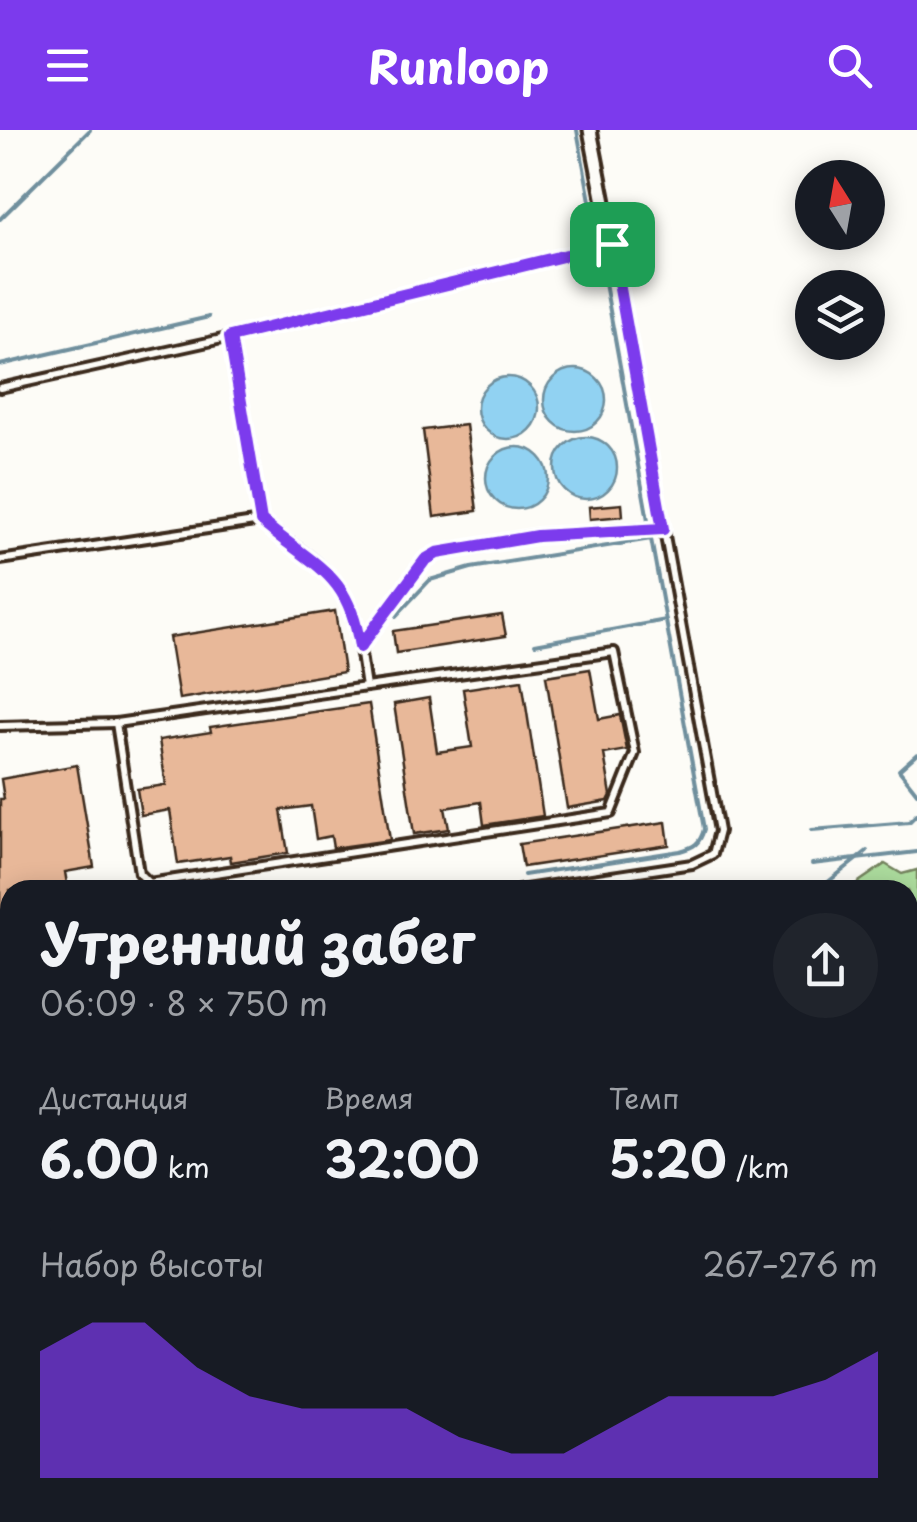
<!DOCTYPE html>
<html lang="ru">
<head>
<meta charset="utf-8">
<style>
	:root { --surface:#171b24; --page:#20242c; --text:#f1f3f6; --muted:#9ea1a6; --accent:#7c3aed }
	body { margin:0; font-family:"Playpen Sans",sans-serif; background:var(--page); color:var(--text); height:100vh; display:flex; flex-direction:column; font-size:38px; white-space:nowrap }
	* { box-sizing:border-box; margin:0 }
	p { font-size:32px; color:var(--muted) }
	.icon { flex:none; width:55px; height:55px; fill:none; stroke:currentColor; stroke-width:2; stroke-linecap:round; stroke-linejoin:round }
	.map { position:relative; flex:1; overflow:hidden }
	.sheet { position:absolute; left:0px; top:750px; width:918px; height:642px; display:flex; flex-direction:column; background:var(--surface); border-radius:30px 30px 0 0; box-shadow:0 5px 25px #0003 }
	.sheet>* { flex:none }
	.needle { width:65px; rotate:349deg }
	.fabs { position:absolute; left:795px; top:30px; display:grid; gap:20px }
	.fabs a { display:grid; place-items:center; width:90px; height:90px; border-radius:50%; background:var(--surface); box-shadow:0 5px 25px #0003; font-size:50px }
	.pin { position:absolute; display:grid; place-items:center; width:85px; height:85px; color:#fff; margin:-42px; border-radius:20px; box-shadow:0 5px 15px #0006 }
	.round { display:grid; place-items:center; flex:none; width:105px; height:105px; border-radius:52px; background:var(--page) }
	.head { display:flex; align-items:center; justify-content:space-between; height:170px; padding:0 40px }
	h1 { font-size:55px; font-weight:700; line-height:75px }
	.figures { display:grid; grid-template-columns:repeat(3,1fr); gap:15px; height:170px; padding:10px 40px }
	.figures div { display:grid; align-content:center }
	.figures b { font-size:50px; font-weight:700 }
	.figures small { font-size:28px; font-weight:400 }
	.figures p { font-size:28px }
	.chart { height:280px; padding:20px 40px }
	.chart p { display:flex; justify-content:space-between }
	.chart svg { width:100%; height:180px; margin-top:10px; fill:var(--accent); opacity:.7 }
	header { display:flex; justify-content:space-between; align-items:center; height:130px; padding:0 40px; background:var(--accent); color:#fff; font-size:45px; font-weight:700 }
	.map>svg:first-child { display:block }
	.green { fill:#addd9e; stroke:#74845e; stroke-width:2.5 }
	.water { fill:#91d2f2; stroke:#6f8f9d; stroke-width:2.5 }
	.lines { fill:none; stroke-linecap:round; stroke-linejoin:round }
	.stream { stroke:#6f8f9d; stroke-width:4 }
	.river { stroke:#91d2f2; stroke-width:22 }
	.building { fill:#e8b899; stroke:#3b2a1e; stroke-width:2.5 }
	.lane-casing { stroke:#3b2a1e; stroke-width:14 }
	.street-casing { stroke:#3b2a1e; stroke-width:19 }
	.highway-casing { stroke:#3b2a1e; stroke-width:30 }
	.lane { stroke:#fdfcf7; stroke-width:6 }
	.street { stroke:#fdfcf7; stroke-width:11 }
	.highway { stroke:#fdfcf7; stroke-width:22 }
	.route-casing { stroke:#fff; stroke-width:20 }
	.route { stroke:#7c3aed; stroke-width:12 }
</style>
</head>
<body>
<header><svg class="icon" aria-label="menu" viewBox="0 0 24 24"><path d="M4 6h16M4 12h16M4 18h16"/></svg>Runloop<svg class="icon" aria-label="search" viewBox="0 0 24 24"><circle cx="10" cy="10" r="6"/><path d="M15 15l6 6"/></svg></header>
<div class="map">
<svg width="917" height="1392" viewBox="0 0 917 1392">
	<rect width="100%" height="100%" fill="#fdfcf7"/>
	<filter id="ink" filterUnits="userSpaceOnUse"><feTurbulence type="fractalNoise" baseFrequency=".01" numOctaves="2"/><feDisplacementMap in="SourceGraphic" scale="20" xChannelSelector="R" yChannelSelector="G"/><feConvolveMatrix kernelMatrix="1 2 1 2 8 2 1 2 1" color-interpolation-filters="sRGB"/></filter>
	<g filter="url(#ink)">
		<g class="green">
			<polygon points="885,734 902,744 917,740 917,797 908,805 908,760 847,760"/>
			<polygon points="0,1021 10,1032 10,1237 0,1243"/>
			<polygon points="10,1259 10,1377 0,1360 0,1264"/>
			<polygon points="283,1383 391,1383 408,1392 263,1392"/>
		</g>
		<g class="water">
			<circle cx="575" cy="270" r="31"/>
			<circle cx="508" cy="278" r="31"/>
			<circle cx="586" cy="338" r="31"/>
			<circle cx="517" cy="348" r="31"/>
		</g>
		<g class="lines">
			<g class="stream">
				<polyline points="577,0 597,109"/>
				<polyline points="0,89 90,0"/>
				<polyline points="600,126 648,390"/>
				<polyline points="0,235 209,187"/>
				<path d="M396,486L430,450L471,438L651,409L704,699C700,714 694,717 680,721L524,745"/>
				<polyline points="535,514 666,490"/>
				<polyline points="917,624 899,640 917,663"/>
				<polyline points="812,700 909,692 917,684"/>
				<polyline points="812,734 917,722"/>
				<polyline points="818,760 867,721"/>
				<polyline points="908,941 917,933"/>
				<polyline points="908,1122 917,1114"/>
				<polyline points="0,1206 10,1202"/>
				<polyline points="0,1316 10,1313"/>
				<polyline points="406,1382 423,1392"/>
				<polyline points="198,1392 215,1382"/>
				<polyline points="318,1392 336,1382"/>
			</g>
			<polyline class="river" points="0,1368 12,1392"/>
		</g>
		<g class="building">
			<polygon points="466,295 477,381 434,387 423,300"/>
			<polygon points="622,374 623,386 590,389 589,377"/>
			<polygon points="335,481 344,542 179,569 169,507"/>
			<polygon points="502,485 506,506 396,523 393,501"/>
			<polygon points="590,539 599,589 620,585 627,620 604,624 611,665 608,671 567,678 546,546"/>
			<polygon points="522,550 543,686 484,695 481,672 445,678 449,699 414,704 394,574 429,568 437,622 472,617 463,559"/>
			<polygon points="369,574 390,710 333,718 331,706 316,709 311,676 281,680 288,723 231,732 230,726 178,734 170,680 141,685 137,659 166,655 159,610 211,602 210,597"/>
			<polygon points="77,635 94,737 65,742 68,760 10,760 10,793 0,794 0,669 4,669 1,649"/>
			<polygon points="666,692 669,715 523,737 519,714"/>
		</g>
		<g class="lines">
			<g class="lane-casing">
				<g id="lane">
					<polyline points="231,207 261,391"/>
					<polyline points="0,258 231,207 612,114"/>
					<path d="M0,430L261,391C281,408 306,421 324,439C357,472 359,514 366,557L116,593L139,743L149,753L150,760"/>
					<polyline points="361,516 425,430 437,423 537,405 663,399"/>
					<polyline points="0,596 116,593"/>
					<polyline points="149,753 611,683 635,623 614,522 366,557"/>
					<polyline points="519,760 692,734 713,724 719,701 609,100"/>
					<polyline points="0,835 10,835"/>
				</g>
			</g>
			<g class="street-casing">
				<g id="street">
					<polyline points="590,0 609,98"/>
					<polyline points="908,817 917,808"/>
					<polyline points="0,999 10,1014"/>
					<polyline points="0,1258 10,1253"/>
				</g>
			</g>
			<g class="highway-casing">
				<g id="highway">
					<polyline points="908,837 917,829"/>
					<polyline points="908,885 917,877"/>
					<polyline points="18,1392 35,1382"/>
					<polyline points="100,1392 118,1382"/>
				</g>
			</g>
			<use href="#lane" class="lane"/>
			<use href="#street" class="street"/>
			<use href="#highway" class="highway"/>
		</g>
	</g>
	<g class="lines" filter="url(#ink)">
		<g class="route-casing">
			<path id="route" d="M612,114L663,399L537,406L437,423L425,430L360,517C349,441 312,436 261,391L230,207Z"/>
		</g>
		<use href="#route" class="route"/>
	</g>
</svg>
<div class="fabs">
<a><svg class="needle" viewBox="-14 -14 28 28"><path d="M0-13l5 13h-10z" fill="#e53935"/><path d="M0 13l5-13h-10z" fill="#9ea1a6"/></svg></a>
<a><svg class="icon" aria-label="layers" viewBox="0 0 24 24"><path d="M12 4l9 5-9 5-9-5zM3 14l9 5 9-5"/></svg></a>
</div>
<div class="pin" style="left:612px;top:114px;background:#1e9e55"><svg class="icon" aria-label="arrive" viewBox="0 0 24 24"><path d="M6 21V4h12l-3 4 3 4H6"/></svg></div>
<section class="sheet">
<div class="head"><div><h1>Утренний забег</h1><p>06:09 · 8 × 750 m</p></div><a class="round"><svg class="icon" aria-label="share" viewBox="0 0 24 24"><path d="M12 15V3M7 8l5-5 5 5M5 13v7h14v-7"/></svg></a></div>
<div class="figures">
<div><p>Дистанция</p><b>6.00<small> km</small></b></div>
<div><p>Время</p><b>32:00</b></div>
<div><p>Темп</p><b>5:20<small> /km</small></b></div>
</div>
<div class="chart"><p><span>Набор высоты</span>267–276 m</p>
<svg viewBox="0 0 160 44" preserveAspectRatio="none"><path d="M0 44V13L10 6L20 6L30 17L40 24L50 27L60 27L70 27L80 34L90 38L100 38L110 31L120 24L130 24L140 24L150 20L160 13V44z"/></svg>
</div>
</section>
</div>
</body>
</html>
